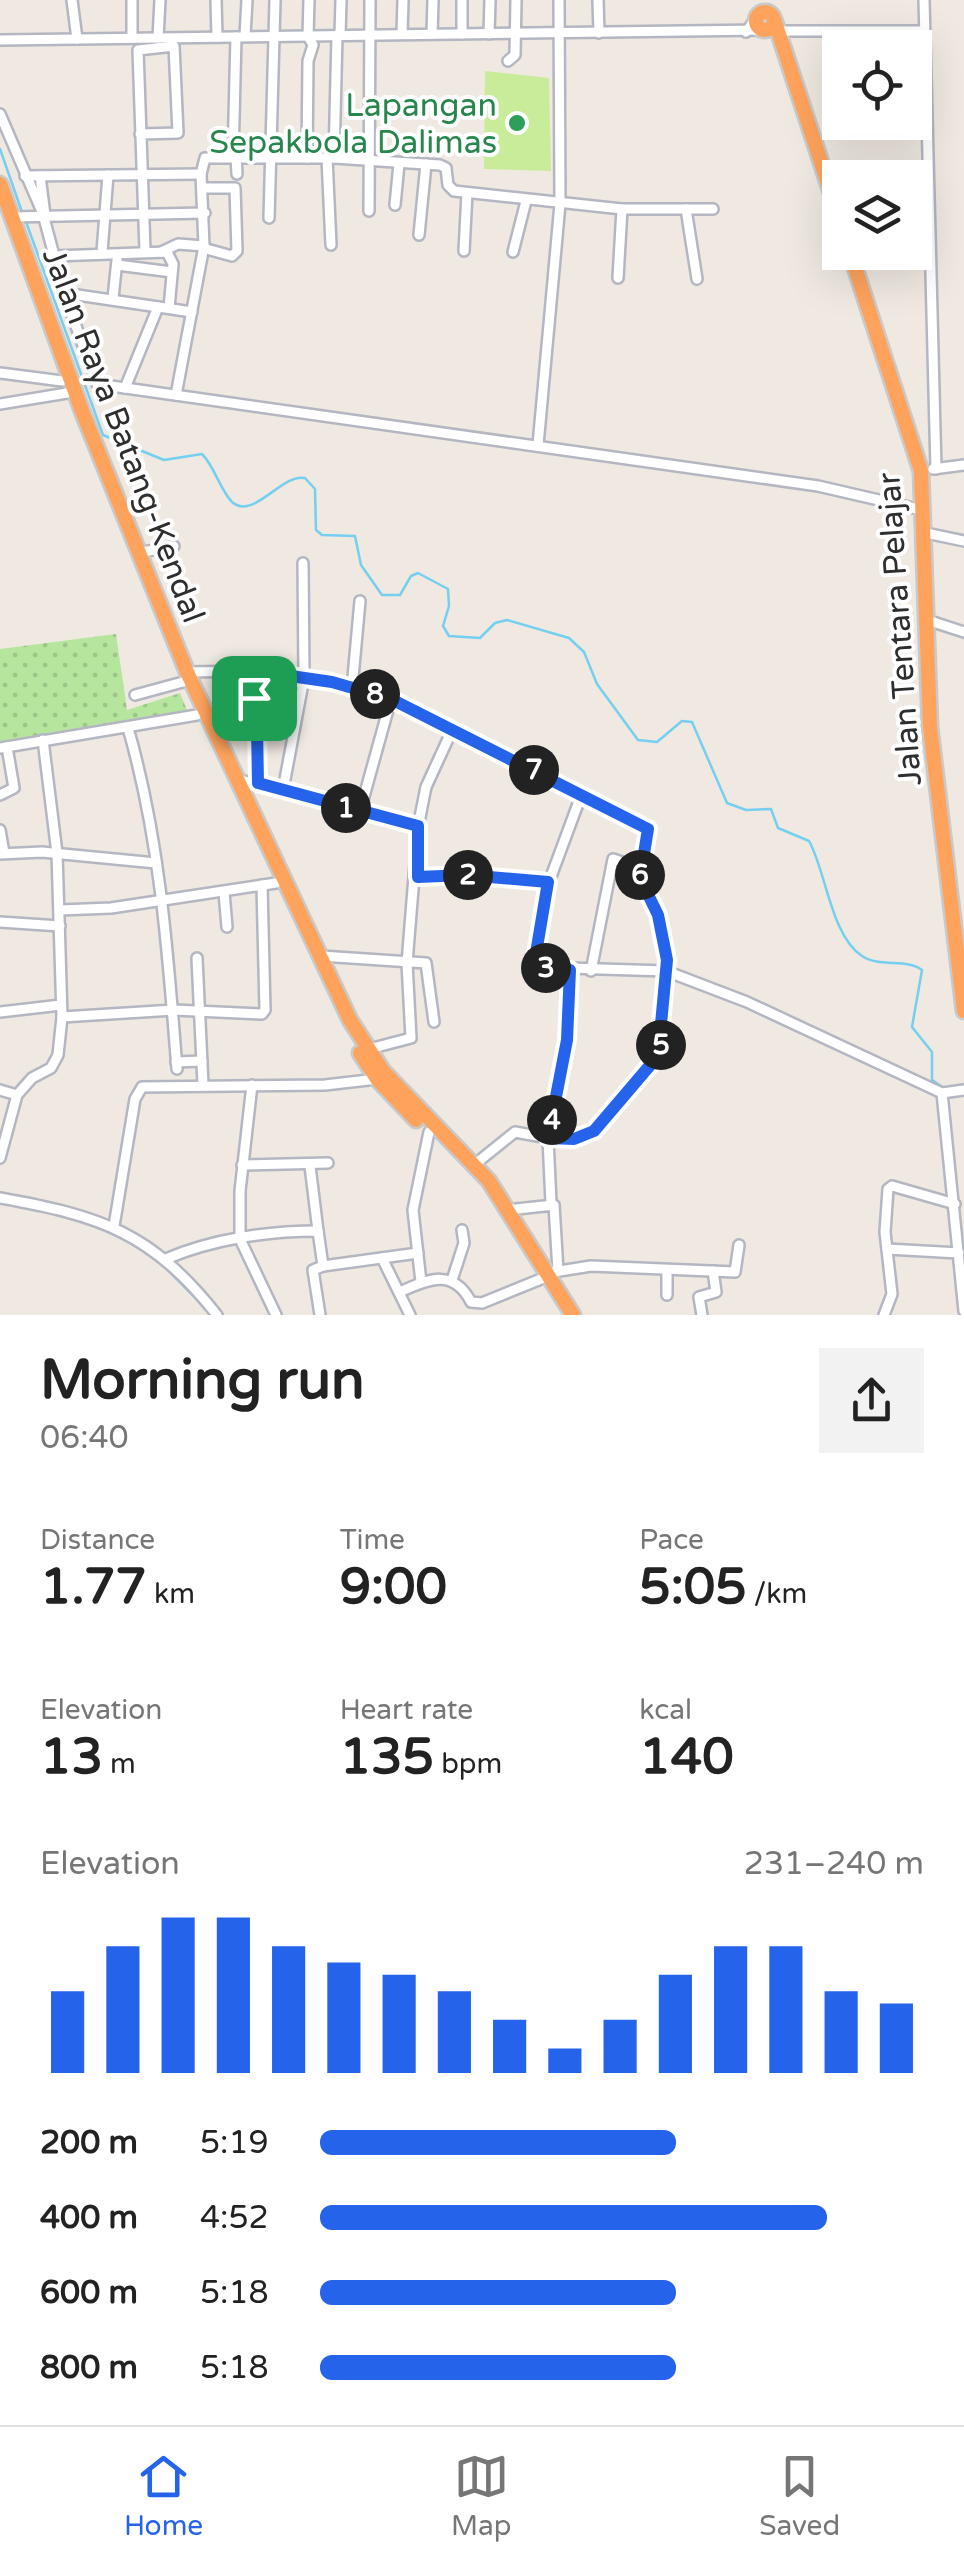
<!DOCTYPE html>
<html lang="en">
<head>
<meta charset="utf-8">
<style>
	:root { --surface:#fff; --page:#f2f2f2; --text:#222; --muted:#767676; --line:#e0e0e0; --accent:#2563eb }
	body { margin:0; font-family:"Varela Round",sans-serif; background:var(--page); color:var(--text); height:100vh; display:flex; flex-direction:column; font-size:38px; white-space:nowrap }
	* { box-sizing:border-box; margin:0 }
	p { font-size:32px; color:var(--muted) }
	.icon { flex:none; width:55px; height:55px; fill:none; stroke:currentColor; stroke-width:2; stroke-linecap:round; stroke-linejoin:round }
	.map { position:relative; height:1315px; overflow:hidden }
	.details { display:flex; flex-direction:column; background:var(--surface); flex:1 }
	.details>* { flex:none }
	.tools { position:absolute; left:822px; top:30px; display:grid; gap:20px }
	.tools a { display:grid; place-items:center; width:110px; height:110px; border-radius:0px; background:var(--surface); box-shadow:0 10px 40px #0002; font-size:50px }
	.pin { position:absolute; display:grid; place-items:center; width:85px; height:85px; color:#fff; margin:-42px; border-radius:20px; box-shadow:0 5px 15px #0006 }
	.km { position:absolute; width:50px; height:50px; margin:-25px; border-radius:50%; background:#222; color:#fff; font-size:28px; line-height:50px; text-align:center }
	.round { display:grid; place-items:center; flex:none; width:105px; height:105px; border-radius:0px; background:var(--page) }
	.summary { display:flex; align-items:center; justify-content:space-between; height:170px; padding:0 40px }
	h1 { font-size:55px; font-weight:700; line-height:75px }
	.figures { display:grid; grid-template-columns:repeat(3,1fr); gap:15px; height:170px; padding:10px 40px }
	.figures div { display:grid; align-content:center }
	.figures b { font-size:50px; font-weight:700 }
	.figures small { font-size:28px; font-weight:400 }
	.figures p { font-size:28px }
	.chart { height:280px; padding:20px 40px }
	.chart p { display:flex; justify-content:space-between }
	.chart svg { width:100%; height:180px; margin-top:10px; stroke:var(--accent); stroke-width:6 }
	ul { padding:0 40px; list-style:none; font-size:32px }
	li { display:grid; grid-template-columns:160px 120px 1fr; align-items:center; height:75px }
	li i { height:25px; border-radius:12px; background:var(--accent) }
	.dock { display:flex; justify-content:space-around; align-items:center; height:140px; border-top:2px solid var(--line); background:var(--surface); font-size:28px; color:var(--muted) }
	.dock a { display:grid; justify-items:center; gap:5px }
	.dock .active { color:var(--accent) }
	.map>svg:first-child { display:block }
	.park { fill:url(#park-dots) }
	.pitch { fill:#c9ec9a }
	.lines { fill:none; stroke-linecap:round; stroke-linejoin:round }
	.stream { stroke:#75cff0; stroke-width:2.5 }
	.minor-casing { stroke:#b4b7c1; stroke-width:14 }
	.highway-casing { stroke:#c9c9c9; stroke-width:19 }
	.minor { stroke:#fff; stroke-width:9 }
	.highway { stroke:#ffa35c; stroke-width:14 }
	.route-casing { stroke:#fff; stroke-width:20 }
	.route { stroke:#2563eb; stroke-width:12 }
	.leisure-dot { fill:#2e9e5b; stroke:#fff; stroke-width:4 }
	.labels { text-anchor:middle; stroke-width:8; stroke-linejoin:round; paint-order:stroke }
	.leisure-label { font-size:32px; fill:#27864d; stroke:#fff; text-anchor:end }
	.street-label { font-size:32px; fill:#2e2e2e; stroke:#fff }
</style>
</head>
<body>
<div class="map">
<svg width="964" height="1315" viewBox="0 0 964 1315">
	<defs>
		<pattern id="park-dots" width="8" height="8" patternUnits="userSpaceOnUse" patternTransform="scale(2.5)"><rect width="8" height="8" fill="#b6e59e"/><path d="M2 2h.1M6 6h.1" fill="none" stroke="#9dc588" stroke-width="1.8" stroke-linecap="round"/></pattern>
	</defs>
	<rect width="100%" height="100%" fill="#efe9e1"/>
	<polygon class="park" points="116,634 127,710 180,693 189,715 0,743 0,649"/>
	<polygon class="pitch" points="485,71 549,78 551,171 484,169"/>
	<g class="lines">
		<g class="stream">
			<polyline points="0,149 22,212"/>
			<path d="M25,219L103,435L164,460L202,454C215,467 220,490 232,502C253,521 282,473 305,478L315,489L316,530L322,535L355,536L361,565L382,595H400L411,576L418,573L448,589L449,606L443,626L449,636L480,638L495,623L507,620L569,638L584,652L597,684L638,740L657,742L682,721L692,722L727,803L746,810L771,809L778,828L809,841C826,871 831,936 862,956C880,968 907,958 922,970L912,1027L932,1052V1080L944,1088"/>
			<polyline points="135,1245 164,1266 207,1310"/>
		</g>
		<g class="minor-casing">
			<g id="minor">
				<polyline points="72,0 77,39"/>
				<polyline points="216,0 217,37"/>
				<polyline points="598,0 599,33"/>
				<polyline points="924,0 936,469"/>
				<polyline points="778,31 923,31"/>
				<polyline points="746,32 756,18"/>
				<polyline points="402,34 403,0"/>
				<polyline points="432,34 433,0"/>
				<polyline points="462,34 462,0"/>
				<polyline points="489,34 490,0"/>
				<polyline points="340,35 341,0"/>
				<polyline points="245,36 247,0"/>
				<polyline points="132,38 132,0"/>
				<polyline points="158,38 160,0"/>
				<polyline points="0,40 763,30"/>
				<polyline points="508,61 515,55 516,0"/>
				<polyline points="0,114 43,214 64,293 97,384 818,486 922,510"/>
				<polyline points="140,134 178,133 174,46 138,50 145,251"/>
				<polyline points="236,156 237,174"/>
				<polyline points="233,158 236,37"/>
				<polyline points="307,158 308,61 313,45 308,36 309,0"/>
				<polyline points="327,158 331,245"/>
				<polyline points="334,158 337,35"/>
				<polyline points="25,176 201,174"/>
				<polyline points="40,176 45,215"/>
				<polyline points="202,188 235,188 237,251 232,256 203,248"/>
				<polyline points="395,205 399,164"/>
				<polyline points="686,209 713,209"/>
				<polyline points="369,211 370,0"/>
				<polyline points="12,217 205,213"/>
				<polyline points="269,218 275,0"/>
				<polyline points="419,235 426,164"/>
				<polyline points="464,251 467,193"/>
				<polyline points="102,252 108,175"/>
				<polyline points="161,252 178,244 204,246"/>
				<polyline points="513,252 526,201"/>
				<polyline points="54,256 167,252 173,264 169,308"/>
				<polyline points="117,265 172,272"/>
				<polyline points="618,278 622,209"/>
				<polyline points="64,293 192,312"/>
				<polyline points="113,298 117,260"/>
				<polyline points="0,373 62,381"/>
				<polyline points="125,388 158,307"/>
				<polyline points="176,395 204,246 201,174 205,158 334,158 440,165 446,168 448,185 454,191 622,209 686,209 697,279"/>
				<polyline points="0,404 67,393"/>
				<polyline points="538,445 560,204 559,0"/>
				<polyline points="933,469 964,465"/>
				<polyline points="926,533 964,541"/>
				<polyline points="138,553 174,546"/>
				<polyline points="927,620 964,632"/>
				<polyline points="256,671 258,783"/>
				<polyline points="187,672 256,671 331,682 391,699 648,829 640,878 659,915 667,959 658,1056 594,1131 568,1140 548,1138 551,1203"/>
				<polyline points="352,688 360,601"/>
				<polyline points="135,695 183,682"/>
				<path d="M128,728C160,839 168,954 177,1069"/>
				<polyline points="0,748 197,715"/>
				<polyline points="237,779 418,827"/>
				<polyline points="283,790 304,678 303,563"/>
				<polyline points="582,793 549,882 536,967 666,971 747,1002 942,1093 964,1090"/>
				<polyline points="0,795 14,788 7,747"/>
				<polyline points="360,811 391,699"/>
				<polyline points="0,830 4,853"/>
				<polyline points="0,854 42,852 156,863"/>
				<polyline points="417,877 466,875 549,882"/>
				<polyline points="224,892 227,927"/>
				<polyline points="60,910 111,908 276,883"/>
				<polyline points="0,922 60,926"/>
				<polyline points="321,956 426,963 434,1022"/>
				<polyline points="197,958 203,1085"/>
				<polyline points="591,971 613,859 641,868"/>
				<polyline points="0,1012 61,1005"/>
				<polyline points="62,1017 174,1010 262,1014 265,1010 262,885"/>
				<polyline points="369,1049 411,1038 407,963 418,827 426,787 453,728"/>
				<polyline points="176,1062 202,1061"/>
				<polyline points="252,1085 240,1191 240,1239 276,1315"/>
				<polyline points="0,1090 17,1095"/>
				<polyline points="942,1093 964,1311"/>
				<polyline points="0,1158 17,1095 32,1078 51,1068 58,1055 62,1017 57,853 43,740"/>
				<polyline points="242,1165 328,1163"/>
				<polyline points="474,1165 515,1132 548,1138 567,1040 570,969"/>
				<polyline points="310,1166 318,1231"/>
				<path d="M0,1198C101,1216 151,1232 217,1315"/>
				<polyline points="507,1210 554,1205 558,1271"/>
				<polyline points="114,1226 135,1099 142,1087 325,1085 377,1079"/>
				<polyline points="887,1249 959,1253"/>
				<polyline points="382,1258 410,1315"/>
				<path d="M166,1259C212,1239 268,1231 318,1231L323,1266L313,1270L320,1315"/>
				<polyline points="323,1266 418,1253"/>
				<polyline points="667,1270 667,1295"/>
				<polyline points="547,1273 591,1266 735,1272 739,1245"/>
				<polyline points="452,1280 464,1243 462,1230"/>
				<polyline points="421,1282 413,1210 429,1132"/>
				<path d="M400,1292C430,1278 454,1269 471,1302L482,1303L541,1279"/>
				<polyline points="702,1315 699,1297 716,1292 713,1271"/>
				<polyline points="884,1315 892,1294 885,1232 888,1189 892,1186 955,1204"/>
			</g>
		</g>
		<g class="highway-casing">
			<g id="highway">
				<circle cx="765" cy="21" r="9"/>
				<polyline points="775,22 840,220"/>
				<polyline points="0,184 82,411 187,672 350,1020 383,1071 489,1181 573,1315"/>
				<polyline points="850,252 921,471 930,727 964,1011"/>
				<polyline points="360,1053 377,1079 416,1120"/>
			</g>
		</g>
		<use href="#minor" class="minor"/>
		<use href="#highway" class="highway"/>
	</g>
	<g class="lines">
		<g class="route-casing">
			<polygon id="route" points="256,671 332,682 391,699 648,829 640,878 658,915 667,960 658,1056 594,1131 574,1139 548,1138 567,1040 570,970 534,965 548,882 466,875 418,877 418,826 258,783"/>
		</g>
		<use href="#route" class="route"/>
	</g>
	<circle class="leisure-dot" cx="517" cy="123" r="10"/>
	<g class="labels">
		<g class="leisure-label">
			<text x="497" y="116">Lapangan<tspan x="497" dy="37">Sepakbola Dalimas</tspan></text>
		</g>
		<g class="street-label">
			<text transform="translate(124 435) rotate(69)" y="11">Jalan Raya Batang-Kendal</text>
			<text transform="translate(899 629) rotate(-94)" y="11">Jalan Tentara Pelajar</text>
		</g>
	</g>
</svg>
<div class="tools">
<a><svg class="icon" aria-label="locate" viewBox="0 0 24 24"><circle cx="12" cy="12" r="6"/><path d="M12 2v4M12 18v4M2 12h4M18 12h4"/></svg></a>
<a><svg class="icon" aria-label="layers" viewBox="0 0 24 24"><path d="M12 4l9 5-9 5-9-5zM3 14l9 5 9-5"/></svg></a>
</div>
<div class="pin" style="left:254px;top:698px;background:#1e9e55"><svg class="icon" aria-label="arrive" viewBox="0 0 24 24"><path d="M6 21V4h12l-3 4 3 4H6"/></svg></div>
<b class="km" style="left:346px;top:808px">1</b>
<b class="km" style="left:468px;top:875px">2</b>
<b class="km" style="left:546px;top:968px">3</b>
<b class="km" style="left:552px;top:1120px">4</b>
<b class="km" style="left:661px;top:1045px">5</b>
<b class="km" style="left:640px;top:875px">6</b>
<b class="km" style="left:534px;top:770px">7</b>
<b class="km" style="left:375px;top:694px">8</b>
</div>
<section class="details">
<div class="summary"><div><h1>Morning run</h1><p>06:40</p></div><a class="round"><svg class="icon" aria-label="share" viewBox="0 0 24 24"><path d="M12 15V3M7 8l5-5 5 5M5 13v7h14v-7"/></svg></a></div>
<div class="figures">
<div><p>Distance</p><b>1.77<small> km</small></b></div>
<div><p>Time</p><b>9:00</b></div>
<div><p>Pace</p><b>5:05<small> /km</small></b></div>
</div>
<div class="figures">
<div><p>Elevation</p><b>13<small> m</small></b></div>
<div><p>Heart rate</p><b>135<small> bpm</small></b></div>
<div><p>kcal</p><b>140</b></div>
</div>
<div class="chart"><p><span>Elevation</span>231–240 m</p>
<svg viewBox="0 0 160 44" preserveAspectRatio="none"><path d="M5 44V24M15 44V13M25 44V6M35 44V6M45 44V13M55 44V17M65 44V20M75 44V24M85 44V31M95 44V38M105 44V31M115 44V20M125 44V13M135 44V13M145 44V24M155 44V27"/></svg>
</div>
<ul>
<li><b>200 m</b>5:19<i style="width:59%"></i></li>
<li><b>400 m</b>4:52<i style="width:84%"></i></li>
<li><b>600 m</b>5:18<i style="width:59%"></i></li>
<li><b>800 m</b>5:18<i style="width:59%"></i></li>
</ul>
</section>
<nav class="dock">
<a class="active"><svg class="icon" aria-label="home" viewBox="0 0 24 24"><path d="M3 11l9-7 9 7M6 9v11h12V9"/></svg>Home</a>
<a><svg class="icon" aria-label="map" viewBox="0 0 24 24"><path d="M3 6l6-2 6 2 6-2v14l-6 2-6-2-6 2zM9 4v14M15 6v14"/></svg>Map</a>
<a><svg class="icon" aria-label="saved" viewBox="0 0 24 24"><path d="M7 4h10v16l-5-4-5 4z"/></svg>Saved</a>
</nav>
</body>
</html>
